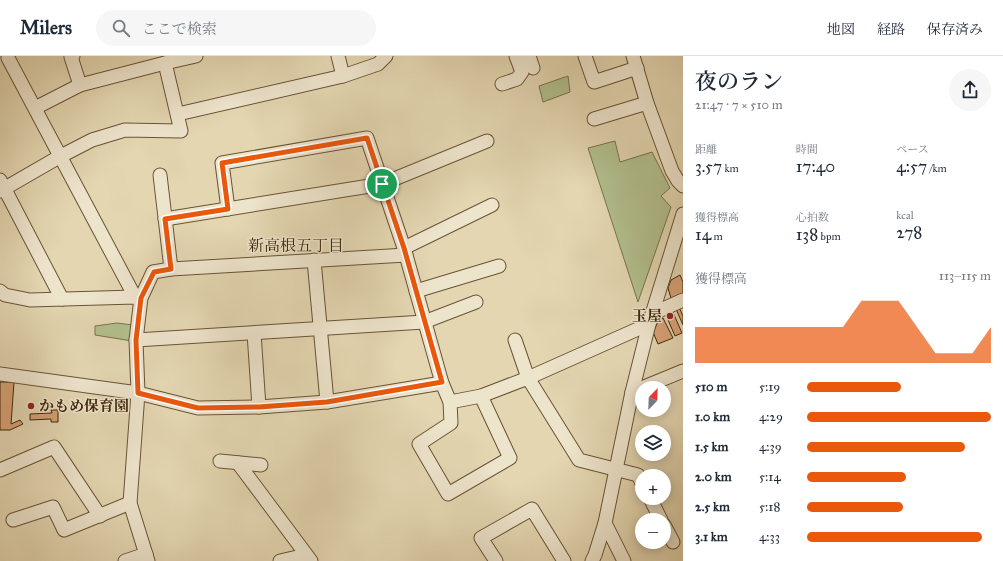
<!DOCTYPE html>
<html lang="ja">
<head>
<meta charset="utf-8">
<style>
	:root { --surface:#fff; --page:#f6f6f7; --text:#1f2937; --muted:#747a83; --line:#e0e1e3; --accent:#ea580c }
	body { margin:0; font-family:"IM FELL Great Primer","Noto Serif JP",serif; background:var(--page); color:var(--text); height:100vh; display:flex; flex-direction:column; font-size:15px; white-space:nowrap }
	* { box-sizing:border-box; margin:0 }
	p { font-size:13px; color:var(--muted) }
	.icon { flex:none; width:22px; height:22px; fill:none; stroke:currentColor; stroke-width:2; stroke-linecap:round; stroke-linejoin:round }
	.map { position:relative; flex:1; overflow:hidden }
	.panel { display:flex; flex-direction:column; background:var(--surface); width:320px }
	.panel>* { flex:none }
	.needle { width:26px; rotate:23deg }
	.controls { position:absolute; left:635px; top:325px; display:grid; gap:8px }
	.controls a { display:grid; place-items:center; width:36px; height:36px; border-radius:50%; background:var(--surface); box-shadow:0 2px 10px #0003; font-size:20px }
	.pin { position:absolute; display:grid; place-items:center; width:34px; height:34px; color:#fff; margin:-17px; border:2px solid #fff; border-radius:50%; box-shadow:0 1px 4px #0007 }
	.round { display:grid; place-items:center; flex:none; width:42px; height:42px; border-radius:21px; background:var(--page) }
	.summary { display:flex; align-items:center; justify-content:space-between; height:68px; padding:0 12px }
	h1 { font-size:22px; font-weight:600; line-height:30px }
	.metrics { display:grid; grid-template-columns:repeat(3,1fr); gap:6px; height:68px; padding:4px 12px }
	.metrics div { display:grid; align-content:center }
	.metrics b { font-size:17px; font-weight:600 }
	.metrics small { font-size:11px; font-weight:400 }
	.metrics p { font-size:11px }
	.chart { height:112px; padding:8px 12px }
	.chart p { display:flex; justify-content:space-between }
	.chart svg { width:100%; height:72px; margin-top:4px; fill:var(--accent); opacity:.7 }
	ul { padding:0 12px; list-style:none; font-size:13px }
	li { display:grid; grid-template-columns:64px 48px 1fr; align-items:center; height:30px }
	li i { height:10px; border-radius:5px; background:var(--accent) }
	header { display:flex; align-items:center; gap:24px; box-sizing:border-box; height:56px; padding:0 20px; background:var(--surface); border-bottom:1px solid var(--line) }
	header strong { font-size:19px }
	nav { display:flex; gap:22px; margin-inline-start:auto; font-size:14px }
	.search { width:280px; height:36px; background:var(--page); display:flex; align-items:center; gap:10px; box-sizing:border-box; padding:0 14px; border-radius:22px; color:var(--muted); font-size:15px }
	main { display:flex; flex:1; min-height:0 }
	.map>svg:first-child { display:block }
	.green { fill:#b2be8d; stroke:#7a724c }
	.building { fill:#d7a176; stroke:#42270c }
	.lines { fill:none; stroke-linecap:round; stroke-linejoin:round }
	.minor-casing { stroke:#6a5335; stroke-width:15 }
	.minor { stroke:#ede4cc; stroke-width:13 }
	.route-casing { stroke:#fff; stroke-width:8 }
	.route { stroke:#ea580c; stroke-width:5 }
	.poi-dot { fill:#8f2418; stroke:#ede4cc; stroke-width:1.5 }
	.labels { text-anchor:middle; stroke-width:3; stroke-linejoin:round; paint-order:stroke }
	.poi-label { font-size:15px; font-weight:bold; fill:#42270c; stroke:#ede4cc; text-anchor:end }
	.neighbourhood-label { font-size:16px; fill:#42270c; stroke:#ede4cc }
</style>
</head>
<body>
<header>
<strong>Milers</strong>
<div class="search"><svg class="icon" aria-label="search" viewBox="0 0 24 24"><circle cx="10" cy="10" r="6"/><path d="M15 15l6 6"/></svg>ここで検索</div>
<nav><a>地図</a><a>経路</a><a>保存済み</a></nav>
</header>
<main>
<div class="map">
<svg width="683" height="505" viewBox="0 0 683 505">
	<rect width="100%" height="100%" fill="#e3d6b1"/>
	<filter id="stains"><feTurbulence type="fractalNoise" baseFrequency=".005" numOctaves="4"/><feColorMatrix values="0 0 0 0 .2 0 0 0 0 .09 0 0 0 0 .02 0 0 0 .5 -.17"/></filter>
	<radialGradient id="worn" r=".72"><stop offset=".6" stop-color="#630" stop-opacity="0"/><stop offset="1" stop-color="#630" stop-opacity=".3"/></radialGradient>
	<g class="green">
		<polygon points="568,20 570,36 543,46 539,30"/>
		<polygon points="615,85 620,106 652,96 670,132 661,140 671,151 638,246 588,92"/>
		<polygon points="117,267 133,269 132,285 95,279 95,270"/>
	</g>
	<g class="building">
		<polygon points="680,219 683,226 683,237 671,242 668,232 671,224"/>
		<polygon points="679,251 683,260 683,269 676,253"/>
		<polygon points="672,254 682,277 675,280 665,257"/>
		<polygon points="663,262 673,282 658,288 653,276 659,264"/>
		<polygon points="0,326 14,326 11,368 20,364 23,368 10,374 0,374"/>
		<polygon points="51,354 58,354 58,366 51,366 51,363 30,364 30,358 52,357"/>
	</g>
	<g class="lines">
		<g class="minor-casing">
			<g id="minor">
				<polyline points="73,0 71,1 80,29"/>
				<polyline points="338,0 343,20"/>
				<polyline points="529,0 533,12"/>
				<polyline points="585,0 594,26 637,12"/>
				<polyline points="633,0 647,47 672,115 678,125 683,130"/>
				<polyline points="8,2 135,241"/>
				<polyline points="502,28 517,23 522,16 516,0"/>
				<polyline points="35,52 80,29 165,7 196,0"/>
				<polyline points="178,58 343,20 378,8 386,0"/>
				<polyline points="594,63 647,47"/>
				<polyline points="160,119 171,213"/>
				<polyline points="0,124 62,243"/>
				<polyline points="0,135 59,101 92,84 125,74 181,75 165,7"/>
				<polyline points="228,153 222,107 367,82 404,192 442,327 450,346 451,367 419,388 448,438 510,402 481,340"/>
				<polyline points="165,163 382,128 487,85"/>
				<polyline points="404,192 492,149"/>
				<polyline points="314,204 327,346"/>
				<polyline points="0,235 5,239 30,244 135,241 141,242"/>
				<polyline points="416,235 499,210"/>
				<polyline points="652,258 683,244"/>
				<polyline points="254,277 259,351"/>
				<polyline points="136,284 424,266 476,246"/>
				<polyline points="515,284 528,322 579,404 638,419 642,427"/>
				<polyline points="0,318 138,337 198,352 259,351 327,346 442,327"/>
				<polyline points="632,336 683,315"/>
				<polyline points="450,346 481,340 528,322 649,268"/>
				<polyline points="220,405 261,409"/>
				<polyline points="238,407 311,505"/>
				<polyline points="0,414 54,391 100,460"/>
				<polyline points="650,442 661,464"/>
				<polyline points="13,464 53,451 64,474 130,447"/>
				<polyline points="605,467 624,505"/>
				<polyline points="664,469 673,486"/>
				<polyline points="125,505 146,498"/>
				<polyline points="148,505 130,447 138,337 136,284 141,242 153,216 171,213 406,199"/>
				<polyline points="280,505 306,499"/>
				<polyline points="496,505 481,482 532,453 564,505"/>
				<polyline points="592,505 595,499 605,467 632,336 649,268 683,158"/>
			</g>
		</g>
		<use href="#minor" class="minor"/>
	</g>
	<g class="lines">
		<g class="route-casing">
			<polygon id="route" points="367,82 404,192 442,326 327,346 259,351 198,352 138,337 136,284 141,242 154,216 171,213 165,163 228,153 222,107"/>
		</g>
		<use href="#route" class="route"/>
	</g>
	<g class="poi-dot">
		<circle cx="670" cy="260" r="4"/>
		<circle cx="31" cy="350" r="4"/>
	</g>
	<g class="labels">
		<g class="poi-label">
			<text x="662" y="265">玉屋</text>
			<text x="39" y="355" text-anchor="start">かもめ保育園</text>
		</g>
		<g class="neighbourhood-label">
			<text x="296" y="195">新高根五丁目</text>
		</g>
	</g>
	<rect width="100%" height="100%" filter="url(#stains)"/>
	<rect width="100%" height="100%" fill="url(#worn)"/>
</svg>
<div class="controls">
<a><svg class="needle" viewBox="-14 -14 28 28"><path d="M0-13l5 13h-10z" fill="#e53935"/><path d="M0 13l5-13h-10z" fill="#747a83"/></svg></a>
<a><svg class="icon" aria-label="layers" viewBox="0 0 24 24"><path d="M12 4l9 5-9 5-9-5zM3 14l9 5 9-5"/></svg></a>
<a>+</a>
<a>−</a>
</div>
<div class="pin" style="left:382px;top:128px;background:#1e9e55"><svg class="icon" aria-label="arrive" viewBox="0 0 24 24"><path d="M6 21V4h12l-3 4 3 4H6"/></svg></div>
</div>
<section class="panel">
<div class="summary"><div><h1>夜のラン</h1><p>21:47 · 7 × 510 m</p></div><a class="round"><svg class="icon" aria-label="share" viewBox="0 0 24 24"><path d="M12 15V3M7 8l5-5 5 5M5 13v7h14v-7"/></svg></a></div>
<div class="metrics">
<div><p>距離</p><b>3.57<small> km</small></b></div>
<div><p>時間</p><b>17:40</b></div>
<div><p>ペース</p><b>4:57<small> /km</small></b></div>
</div>
<div class="metrics">
<div><p>獲得標高</p><b>14<small> m</small></b></div>
<div><p>心拍数</p><b>138<small> bpm</small></b></div>
<div><p>kcal</p><b>278</b></div>
</div>
<div class="chart"><p><span>獲得標高</span>113–115 m</p>
<svg viewBox="0 0 160 44" preserveAspectRatio="none"><path d="M0 44V22L10 22L20 22L30 22L40 22L50 22L60 22L70 22L80 22L90 6L100 6L110 6L120 22L130 38L140 38L150 38L160 22V44z"/></svg>
</div>
<ul>
<li><b>510 m</b>5:19<i style="width:51%"></i></li>
<li><b>1.0 km</b>4:29<i style="width:100%"></i></li>
<li><b>1.5 km</b>4:39<i style="width:86%"></i></li>
<li><b>2.0 km</b>5:14<i style="width:54%"></i></li>
<li><b>2.5 km</b>5:18<i style="width:52%"></i></li>
<li><b>3.1 km</b>4:33<i style="width:95%"></i></li>
</ul>
</section>
</main>
</body>
</html>
